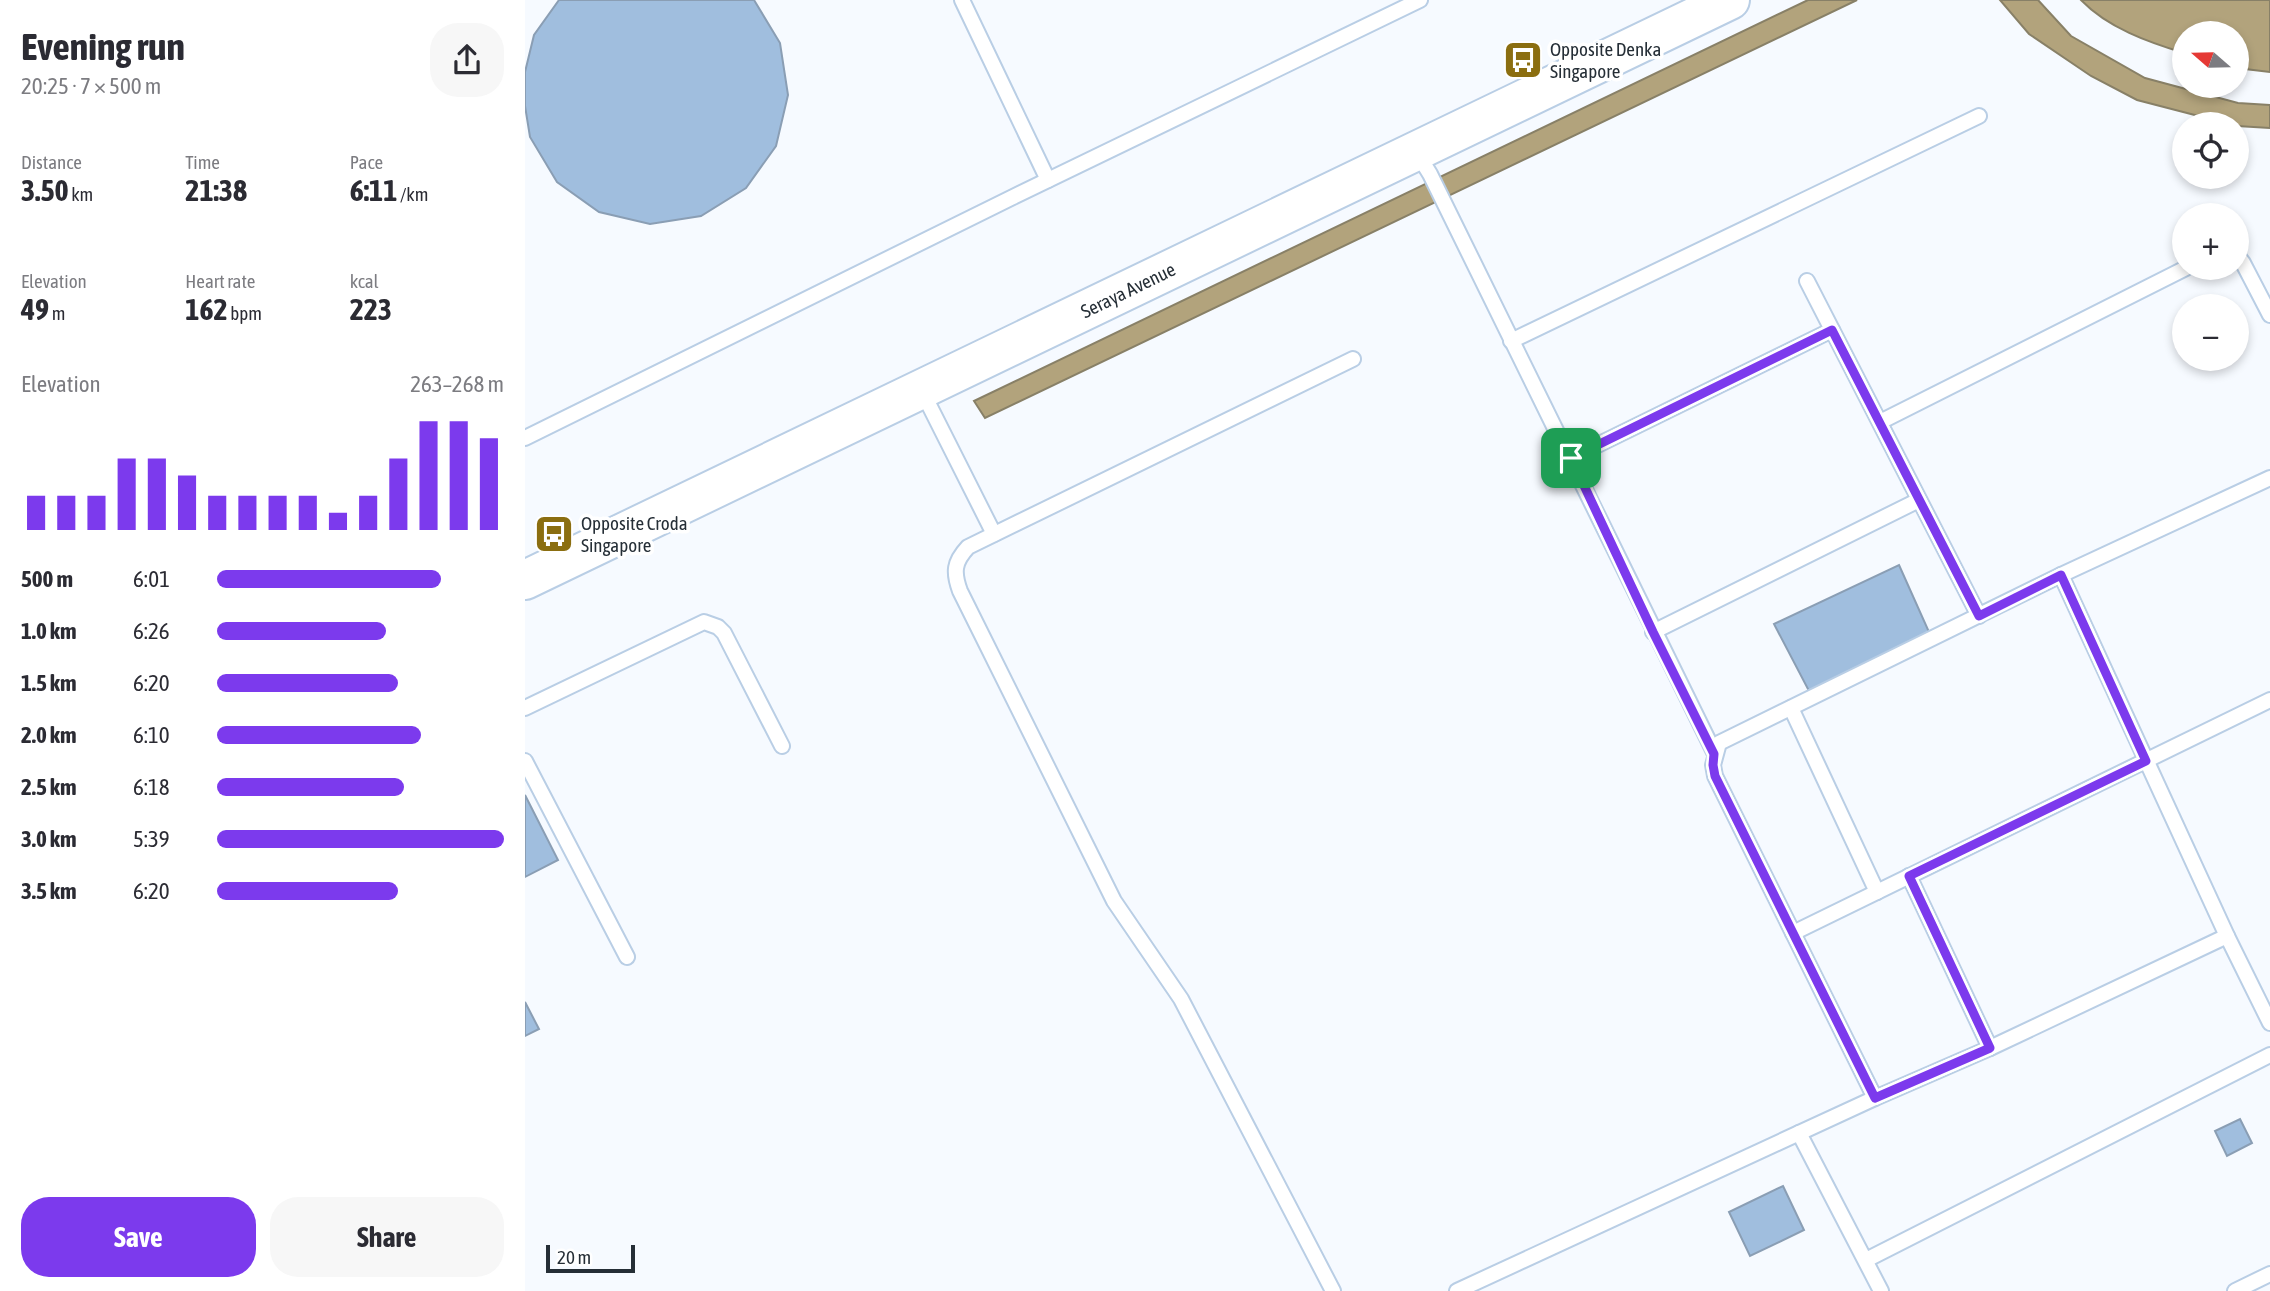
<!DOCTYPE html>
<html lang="en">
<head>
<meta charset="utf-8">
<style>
	:root { --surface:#fff; --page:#f7f7f7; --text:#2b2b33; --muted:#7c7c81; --accent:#7c3aed }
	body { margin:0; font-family:"Asap Condensed",sans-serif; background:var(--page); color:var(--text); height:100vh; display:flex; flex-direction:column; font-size:26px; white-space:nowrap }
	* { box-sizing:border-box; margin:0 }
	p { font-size:23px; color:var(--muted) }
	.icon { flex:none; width:38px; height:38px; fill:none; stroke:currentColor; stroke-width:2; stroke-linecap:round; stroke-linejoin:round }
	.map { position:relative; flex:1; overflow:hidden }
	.details { display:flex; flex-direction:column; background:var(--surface); width:525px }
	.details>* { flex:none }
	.needle { width:46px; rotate:290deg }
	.fabs { position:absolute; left:1647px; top:21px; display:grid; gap:14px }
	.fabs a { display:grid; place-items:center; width:77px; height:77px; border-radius:50%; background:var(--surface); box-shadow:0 4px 10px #0003; font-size:35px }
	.scale { position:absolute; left:21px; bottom:18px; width:89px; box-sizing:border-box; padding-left:7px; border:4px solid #252e36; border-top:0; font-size:19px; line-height:24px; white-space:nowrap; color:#252e36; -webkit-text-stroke:5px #fff; paint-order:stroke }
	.pin { position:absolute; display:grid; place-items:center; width:60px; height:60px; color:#fff; margin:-30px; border-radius:14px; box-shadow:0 4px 10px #0006 }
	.round { display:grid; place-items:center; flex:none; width:74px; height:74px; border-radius:28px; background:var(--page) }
	.overview { display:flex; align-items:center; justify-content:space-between; height:119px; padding:0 21px }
	h1 { font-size:38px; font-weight:700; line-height:52px }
	.metrics { display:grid; grid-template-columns:repeat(3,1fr); gap:10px; height:119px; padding:7px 21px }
	.metrics div { display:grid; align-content:center }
	.metrics b { font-size:30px; font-weight:700 }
	.metrics small { font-size:19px; font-weight:400 }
	.metrics p { font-size:19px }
	.chart { height:196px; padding:14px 21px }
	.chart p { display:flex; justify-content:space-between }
	.chart svg { width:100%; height:126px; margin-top:7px; stroke:var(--accent); stroke-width:6 }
	.cta { display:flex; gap:14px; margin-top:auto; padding:14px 21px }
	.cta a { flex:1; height:80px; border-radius:28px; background:var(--accent); color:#fff; font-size:28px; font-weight:700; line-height:80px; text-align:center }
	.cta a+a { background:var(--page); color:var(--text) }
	ul { padding:0 21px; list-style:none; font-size:23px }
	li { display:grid; grid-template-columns:112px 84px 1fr; align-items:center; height:52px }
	li i { height:18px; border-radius:9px; background:var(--accent) }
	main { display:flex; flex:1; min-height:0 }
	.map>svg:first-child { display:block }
	.water { fill:#b2a37c; stroke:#888067; stroke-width:2 }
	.building { fill:#a0bede; stroke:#8a9eb4; stroke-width:2 }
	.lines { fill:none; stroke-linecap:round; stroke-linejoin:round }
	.lane-casing { stroke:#b9cee5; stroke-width:18 }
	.secondary-casing { stroke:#b9cee5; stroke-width:42 }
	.lane { stroke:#fff; stroke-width:14 }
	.secondary { stroke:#fff; stroke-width:38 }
	.route-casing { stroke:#fff; stroke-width:14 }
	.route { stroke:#7c3aed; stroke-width:9 }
	.labels { text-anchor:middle; stroke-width:7; stroke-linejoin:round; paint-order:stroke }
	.poi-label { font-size:19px; fill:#252e36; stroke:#fff; text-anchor:start }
	.street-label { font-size:19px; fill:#252e36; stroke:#fff }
</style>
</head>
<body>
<main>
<section class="details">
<div class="overview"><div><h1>Evening run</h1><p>20:25 · 7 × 500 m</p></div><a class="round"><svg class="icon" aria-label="share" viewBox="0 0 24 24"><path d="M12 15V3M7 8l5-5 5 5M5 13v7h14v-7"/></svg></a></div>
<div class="metrics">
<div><p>Distance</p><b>3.50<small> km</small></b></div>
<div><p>Time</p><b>21:38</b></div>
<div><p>Pace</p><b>6:11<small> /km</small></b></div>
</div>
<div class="metrics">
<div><p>Elevation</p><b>49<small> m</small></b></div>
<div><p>Heart rate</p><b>162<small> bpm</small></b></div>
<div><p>kcal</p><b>223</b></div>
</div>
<div class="chart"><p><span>Elevation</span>263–268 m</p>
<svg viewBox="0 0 160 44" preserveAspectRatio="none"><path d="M5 44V32M15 44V32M25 44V32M35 44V19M45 44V19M55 44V25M65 44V32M75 44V32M85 44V32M95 44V32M105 44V38M115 44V32M125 44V19M135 44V6M145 44V6M155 44V12"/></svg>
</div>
<ul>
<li><b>500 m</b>6:01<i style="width:78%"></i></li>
<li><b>1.0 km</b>6:26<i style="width:59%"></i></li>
<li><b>1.5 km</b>6:20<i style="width:63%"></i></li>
<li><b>2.0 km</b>6:10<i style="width:71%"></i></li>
<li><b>2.5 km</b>6:18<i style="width:65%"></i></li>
<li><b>3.0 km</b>5:39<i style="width:100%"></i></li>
<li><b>3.5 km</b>6:20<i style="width:63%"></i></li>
</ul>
<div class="cta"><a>Save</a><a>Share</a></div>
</section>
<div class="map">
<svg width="1745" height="1291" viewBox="0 0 1745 1291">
	<rect width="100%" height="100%" fill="#f6faff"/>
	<g class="water">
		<polygon points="1283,0 1332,0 460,418 449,401"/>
		<polygon points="1475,0 1513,0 1546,36 1620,78 1713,103 1745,105 1745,128 1712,126 1612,100 1566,76 1504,34"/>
		<path d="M1556,0H1745V72L1712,68V33H1659V53C1623,42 1583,28 1556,0Z"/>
	</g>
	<g class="building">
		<polygon points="34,0 229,0 255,43 263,95 251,146 221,188 176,216 125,224 74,212 32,182 5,137 0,106 0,72 9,35"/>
		<polygon points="1374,565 1404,632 1284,691 1249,624"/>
		<polygon points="0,795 33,860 0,877"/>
		<polygon points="0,1002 14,1029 0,1036"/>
		<polygon points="1715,1119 1727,1143 1702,1156 1690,1131"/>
		<polygon points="1258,1186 1279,1230 1225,1256 1204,1212"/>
	</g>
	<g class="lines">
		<g class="lane-casing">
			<g id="lane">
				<polyline points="437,0 523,180"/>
				<polyline points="892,153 905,174 1190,754"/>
				<polyline points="1712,255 1718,263 1745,315"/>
				<polyline points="1282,281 1454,616"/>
				<polyline points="986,341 1454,116"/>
				<polyline points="397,391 469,534"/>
				<polyline points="1355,422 1661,268"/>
				<polyline points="0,438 486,198 895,0"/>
				<polyline points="1046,458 1307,330"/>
				<polyline points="1536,575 1702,936 1745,1023"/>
				<polyline points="1128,632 1394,500"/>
				<polyline points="0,708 179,622 193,627 199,633 257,746"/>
				<polyline points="1266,708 1352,892"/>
				<polyline points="0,761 102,957"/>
				<polyline points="1384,876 1465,1048"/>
				<polyline points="1268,933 1745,700"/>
				<polyline points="1350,1098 1190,776 1188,765 1194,743 1536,575 1745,478"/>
				<polyline points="1274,1133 1356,1291"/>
				<polyline points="1341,1260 1745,1055"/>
				<path d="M808,1291L656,999L589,901L435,591C428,572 429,562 443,547L828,359"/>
				<polyline points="932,1291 1350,1098 1465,1048 1702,936"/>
				<polyline points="1710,1291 1745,1274"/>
			</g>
		</g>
		<g class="secondary-casing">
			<polyline id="secondary" points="0,580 1205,0"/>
		</g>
		<use href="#lane" class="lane"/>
		<use href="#secondary" class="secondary"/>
	</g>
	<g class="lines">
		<g class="route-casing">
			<polygon id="route" points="1307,330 1454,616 1536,575 1621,761 1384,876 1465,1048 1350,1098 1190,776 1188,765 1189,754 1128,632 1046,458"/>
		</g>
		<use href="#route" class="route"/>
	</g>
	<defs>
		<g id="bus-square" transform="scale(2.0125)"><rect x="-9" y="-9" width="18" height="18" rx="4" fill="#8b6e10" stroke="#fff"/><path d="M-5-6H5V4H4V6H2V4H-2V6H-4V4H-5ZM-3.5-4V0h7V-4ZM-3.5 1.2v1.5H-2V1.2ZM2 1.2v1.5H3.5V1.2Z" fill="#fff"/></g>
	</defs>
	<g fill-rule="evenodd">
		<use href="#bus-square" x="998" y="60"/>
		<use href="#bus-square" x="29" y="534"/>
	</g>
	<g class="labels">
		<g class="poi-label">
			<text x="1025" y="56">Opposite Denka<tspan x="1025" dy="22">Singapore</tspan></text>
			<text x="56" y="530">Opposite Croda<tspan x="56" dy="22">Singapore</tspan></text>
		</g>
		<g class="street-label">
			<text transform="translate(603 290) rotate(-26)" y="7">Seraya Avenue</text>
		</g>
	</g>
</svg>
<div class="fabs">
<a><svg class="needle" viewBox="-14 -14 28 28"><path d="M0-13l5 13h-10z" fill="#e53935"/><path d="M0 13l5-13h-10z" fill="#7c7c81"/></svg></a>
<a><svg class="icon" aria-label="locate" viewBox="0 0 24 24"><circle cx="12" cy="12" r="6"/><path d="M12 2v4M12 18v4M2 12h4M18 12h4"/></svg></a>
<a>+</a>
<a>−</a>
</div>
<div class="scale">20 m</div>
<div class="pin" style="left:1046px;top:458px;background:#1e9e55"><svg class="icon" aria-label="arrive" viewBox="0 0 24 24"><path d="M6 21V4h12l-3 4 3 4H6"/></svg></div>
</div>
</main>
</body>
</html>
